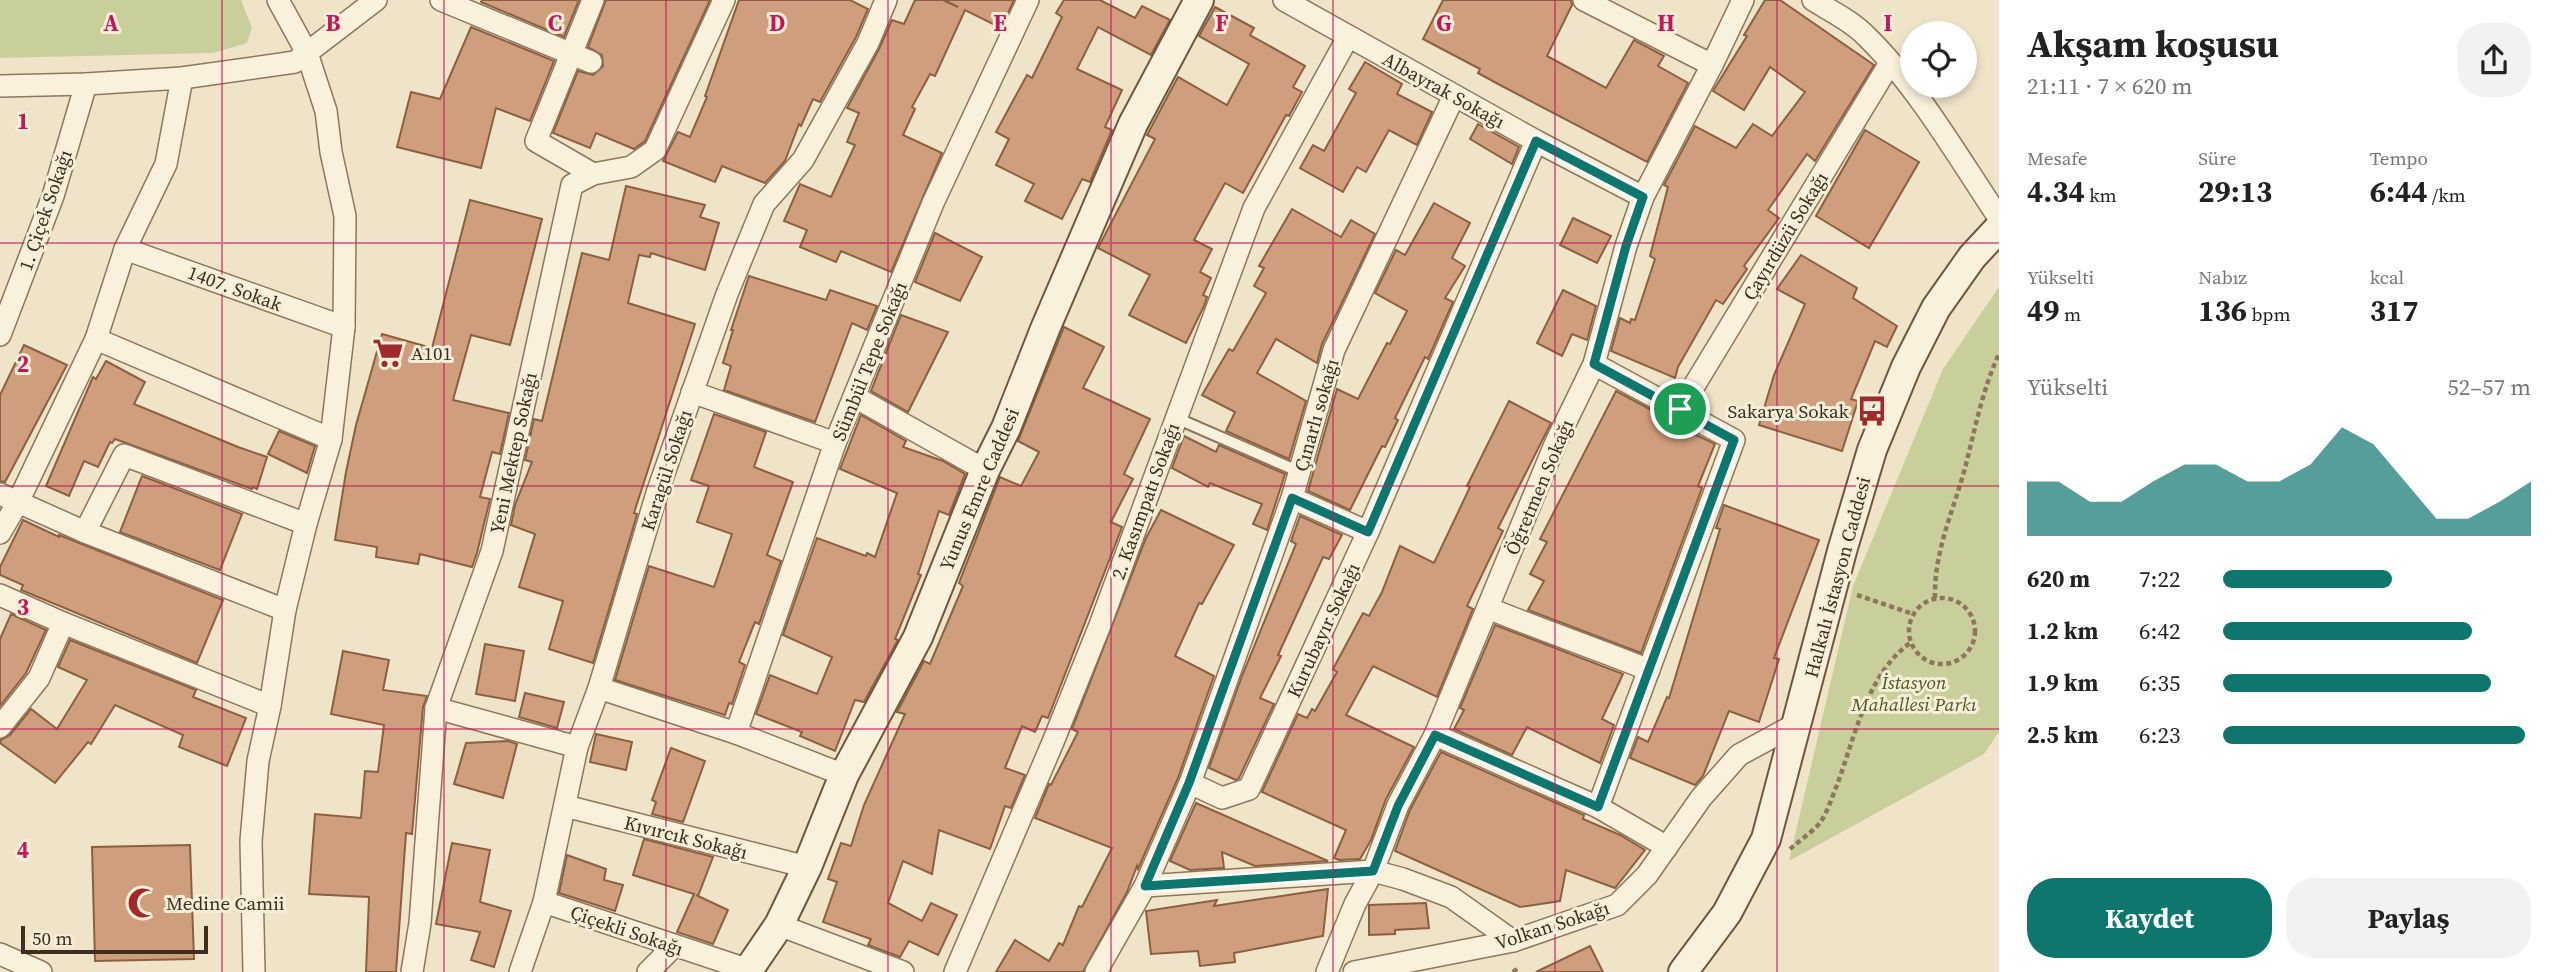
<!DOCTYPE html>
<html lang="tr">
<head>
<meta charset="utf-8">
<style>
	:root { --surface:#fff; --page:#f2f2f2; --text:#222; --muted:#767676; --accent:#0f766e }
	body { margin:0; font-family:"Source Serif 4",serif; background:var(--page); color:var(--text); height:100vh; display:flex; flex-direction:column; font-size:26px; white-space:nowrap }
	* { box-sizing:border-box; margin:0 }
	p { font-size:23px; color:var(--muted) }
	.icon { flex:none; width:38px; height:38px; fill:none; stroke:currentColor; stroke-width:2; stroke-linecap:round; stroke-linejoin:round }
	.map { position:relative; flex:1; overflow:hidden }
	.panel { display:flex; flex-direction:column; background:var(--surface); width:560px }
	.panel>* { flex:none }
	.fabs { position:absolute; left:1900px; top:21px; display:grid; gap:14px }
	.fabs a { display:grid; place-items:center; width:77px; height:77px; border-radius:50%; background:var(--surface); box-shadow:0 4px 10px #0003; font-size:35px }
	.scale { position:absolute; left:21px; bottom:18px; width:187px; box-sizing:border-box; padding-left:7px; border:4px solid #3d2e20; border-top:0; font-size:19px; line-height:24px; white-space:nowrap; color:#3d2e20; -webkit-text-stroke:5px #f7eed8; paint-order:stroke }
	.pin { position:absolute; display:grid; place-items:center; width:60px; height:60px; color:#fff; margin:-30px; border:4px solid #fff; border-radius:50%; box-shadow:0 2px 7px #0007 }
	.round { display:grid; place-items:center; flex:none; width:74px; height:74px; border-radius:28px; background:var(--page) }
	.summary { display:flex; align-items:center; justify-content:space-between; height:119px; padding:0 28px }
	h1 { font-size:38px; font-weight:700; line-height:52px }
	.stats { display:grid; grid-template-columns:repeat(3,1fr); gap:10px; height:119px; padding:7px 28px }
	.stats div { display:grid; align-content:center }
	.stats b { font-size:30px; font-weight:700 }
	.stats small { font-size:19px; font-weight:400 }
	.stats p { font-size:19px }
	.chart { height:196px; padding:14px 28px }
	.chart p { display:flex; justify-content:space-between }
	.chart svg { width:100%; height:126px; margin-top:7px; fill:var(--accent); opacity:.7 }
	.cta { display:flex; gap:14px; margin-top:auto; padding:14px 28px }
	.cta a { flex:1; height:80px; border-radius:28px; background:var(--accent); color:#fff; font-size:28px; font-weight:700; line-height:80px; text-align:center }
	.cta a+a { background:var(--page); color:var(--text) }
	ul { padding:0 28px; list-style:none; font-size:23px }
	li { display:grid; grid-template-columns:112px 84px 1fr; align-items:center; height:52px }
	li i { height:18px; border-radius:9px; background:var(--accent) }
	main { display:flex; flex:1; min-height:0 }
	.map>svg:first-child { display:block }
	.green { fill:#c9cf9b }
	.building { fill:#cf9f7d; stroke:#8d5f41; stroke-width:2 }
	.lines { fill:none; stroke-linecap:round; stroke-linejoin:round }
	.lane-casing { stroke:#8d765c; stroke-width:14 }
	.street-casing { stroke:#8d765c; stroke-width:24 }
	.secondary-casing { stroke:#6f573f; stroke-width:32 }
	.path { stroke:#8d765c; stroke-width:4.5; stroke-dasharray:5 3.5; stroke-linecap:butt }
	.lane { stroke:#faf1dc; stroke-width:10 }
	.street { stroke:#faf1dc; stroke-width:21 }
	.secondary { stroke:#faf1dc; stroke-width:28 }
	.route-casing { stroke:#fff; stroke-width:14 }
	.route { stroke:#0f766e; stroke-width:9 }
	.grid { fill:none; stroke:#c2185b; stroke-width:2; stroke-opacity:0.55 }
	.labels { text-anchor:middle; stroke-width:6; stroke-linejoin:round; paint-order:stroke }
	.street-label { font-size:19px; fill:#3d2e20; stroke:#f7eed8 }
	.poi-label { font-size:19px; fill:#3d2e20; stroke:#f7eed8; text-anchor:start }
	.park-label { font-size:19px; font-style:italic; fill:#4d5a26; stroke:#f7eed8 }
	.grid-label { font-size:23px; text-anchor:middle; font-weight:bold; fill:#c2185b; stroke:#f7eed8; stroke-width:6; stroke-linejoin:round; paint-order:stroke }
</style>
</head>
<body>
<main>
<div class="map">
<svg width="1999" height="972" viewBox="0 0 1999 972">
	<rect width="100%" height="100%" fill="#f0e4c8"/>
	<g class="green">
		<polygon points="0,0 241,0 252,28 247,43 213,53 0,58"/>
		<polygon points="1999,287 1999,732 1984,754 1789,861 1853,586 1943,369"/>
	</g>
	<g class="building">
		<polygon points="482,0 579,0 564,37 481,2"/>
		<polygon points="606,0 710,0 645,141 634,149 596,133 590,148 553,133 578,71 593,75 603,66 602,55 588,47"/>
		<polygon points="739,0 850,0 868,9 856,37 820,102 813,99 801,126 799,124 785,161 765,183 722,166 715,182 663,161 678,132 690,137 707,97 705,96"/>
		<polygon points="915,0 943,0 958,7 944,0 1014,0 1001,28 965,10 935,76 930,74 912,107 915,109 903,135 942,153 891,272 841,251 836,262 800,247 807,230 784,221 800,184 831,197 855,145 847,142 859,113 847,108 879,49 892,20 904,24"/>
		<polygon points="1064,0 1100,0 1135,18 1142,6 1170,20 1151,55 1098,27 1077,69 1122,90 1105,127 1112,130 1090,182 1082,179 1062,219 1025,201 1034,184 996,165 1009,139 996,132 1027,75 1032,78 1062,17 1056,13"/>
		<polygon points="1443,0 1571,0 1572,5 1547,56 1606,88 1634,40 1664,56 1658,66 1688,83 1647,162 1500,85 1478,73 1480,69 1423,39"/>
		<polygon points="1765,0 1780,0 1874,65 1815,161 1807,154 1768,210 1779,218 1744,266 1747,269 1723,304 1716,300 1678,367 1675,378 1611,351 1620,318 1630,323 1631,319 1635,320 1655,259 1650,256 1668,187 1664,185 1695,126 1736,148 1753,124 1772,136 1805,92 1770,67 1744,110 1713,91 1747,36 1744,35"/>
		<polygon points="1215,7 1254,28 1250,35 1305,66 1293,87 1302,92 1289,116 1286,115 1243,193 1225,183 1194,240 1212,249 1200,272 1211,278 1203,295 1207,297 1204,306 1186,343 1129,315 1150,275 1098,248 1155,139 1147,135 1178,77 1227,105 1249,64 1199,36"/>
		<polygon points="471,27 554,61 530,121 496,108 481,168 397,147 411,92 440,99"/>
		<polygon points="1365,62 1402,84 1397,94 1432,112 1417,145 1389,130 1366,172 1357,167 1343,192 1300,168 1313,145 1324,151 1356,93 1349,89"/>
		<polygon points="1478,124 1519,147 1512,164 1470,139"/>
		<polygon points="1865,130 1919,162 1869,248 1816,216"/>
		<polygon points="626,186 705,205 700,217 719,223 705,270 651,253 650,257 639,255 628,303 695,324 634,513 637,514 636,518 593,663 549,649 563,601 519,587 535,534 511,525 515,505 532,462 525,460 534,419 542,421 582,253 609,260"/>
		<polygon points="470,200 542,219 510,345 471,335 453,400 509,413 500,454 492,452 480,497 490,499 477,553 472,567 420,554 418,564 376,557 377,547 335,540 346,472 356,425 382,334 432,348"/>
		<polygon points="1434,203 1470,223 1452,258 1465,266 1445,298 1453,302 1428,359 1425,357 1395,418 1398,420 1385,447 1382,446 1350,510 1308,491 1337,389 1358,399 1387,343 1390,344 1407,311 1375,293 1396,250 1405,255"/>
		<polygon points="1292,209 1341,237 1351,220 1375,234 1322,344 1317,363 1276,339 1257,373 1306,401 1289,459 1226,431 1235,412 1202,395 1229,349 1233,351 1266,293 1254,286 1264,268 1259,266"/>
		<polygon points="1573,218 1611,236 1597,263 1560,245"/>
		<polygon points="935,233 982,257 960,301 915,282"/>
		<polygon points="1801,255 1857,288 1853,298 1897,326 1887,347 1875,341 1851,399 1858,401 1842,451 1759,425 1774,375 1805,304 1777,289"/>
		<polygon points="749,276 826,300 830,290 877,306 867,330 852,323 815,422 724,390 731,366 723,363 733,330 731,330"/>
		<polygon points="1563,290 1596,306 1587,340 1572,334 1562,356 1537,343"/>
		<polygon points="901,315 948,332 908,412 871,391"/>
		<polygon points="1064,327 1104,347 1083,388 1150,419 1124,474 1133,479 1111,522 1122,527 1048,718 1042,716 1035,732 1022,726 1005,768 1025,775 1011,808 1005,806 990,849 939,830 932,874 903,861 888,903 922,921 931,903 957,915 938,955 909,941 900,957 868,945 871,939 823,922 837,882 828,879 841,843 851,846 864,805 905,714 897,712 924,661 930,664 963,586 959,583 1000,477 1021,486 1039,452 1018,441"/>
		<polygon points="24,345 67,365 5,482 0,481 0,395"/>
		<polygon points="106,361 145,382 134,404 238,447 267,457 257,489 253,487 252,489 115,439 112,443 110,442 98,467 84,461 69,496 46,486 93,377 96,379"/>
		<polygon points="1616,391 1674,422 1673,424 1715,444 1698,486 1702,488 1641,653 1528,610 1544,581 1530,574 1547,542 1540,539"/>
		<polygon points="1509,401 1551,423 1498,528 1503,531 1467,606 1473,609 1437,697 1373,666 1346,715 1414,747 1386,799 1371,840 1360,859 1339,860 1334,858 1346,830 1262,792 1298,714 1307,718 1312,709 1315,711 1337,672 1333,669 1363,613 1369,616 1382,592 1400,546 1434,563 1470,487 1467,486"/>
		<polygon points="714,414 766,432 754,467 793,482 767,555 781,561 759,624 755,622 739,662 745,665 732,704 729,703 725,715 615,680 649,566 714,587 732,534 697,522 709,486 691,480"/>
		<polygon points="861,415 906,441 903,447 943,461 965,474 949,515 939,511 918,574 921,575 895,639 898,640 864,702 855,700 835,751 800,736 802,732 756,714 770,675 817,694 832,657 783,635 817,538 866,556 867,553 875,557 897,493 840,469"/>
		<polygon points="279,431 315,446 307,473 268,454"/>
		<polygon points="1184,436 1216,452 1219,445 1285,474 1267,530 1253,524 1262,504 1210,483 1208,487 1172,468"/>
		<polygon points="142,476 242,514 220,570 120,532"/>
		<polygon points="1724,505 1819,540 1774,658 1779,659 1759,722 1729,711 1703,776 1695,785 1630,758 1638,737 1648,742 1667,697 1669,698 1720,529 1716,528"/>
		<polygon points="1161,510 1234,545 1202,604 1199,603 1175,656 1214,676 1178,778 1138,869 1137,866 1127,892 1083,972 996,972 1015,940 1049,961 1059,943 1063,945 1079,906 1082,907 1112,848 1035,818 1049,784 1051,785 1078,732 1072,729 1146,538"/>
		<polygon points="1300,516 1342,535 1329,559 1323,557 1278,655 1281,656 1260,698 1274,704 1239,778 1236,780 1209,768 1242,676 1296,544 1291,541"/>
		<polygon points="23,520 59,537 59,535 223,600 197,663 21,590 23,585 0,575 0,567"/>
		<polygon points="11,614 46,630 26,673 0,706 0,639"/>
		<polygon points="1495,625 1623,674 1602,719 1614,725 1600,763 1527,727 1512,755 1454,729 1464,710 1460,708"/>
		<polygon points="70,640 196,690 193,697 246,718 227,766 179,747 183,735 115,705 91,744 88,742 55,783 0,743 1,740 10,735 31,709 57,729 87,680 58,667"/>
		<polygon points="485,644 524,651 515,701 476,694"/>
		<polygon points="343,651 389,660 383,690 427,696 423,707 412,834 406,833 396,972 366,972 369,897 309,894 315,814 361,818 365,771 378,772 384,725 331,714"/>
		<polygon points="525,693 564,702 557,728 519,717"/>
		<polygon points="596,734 632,742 626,770 590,762"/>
		<polygon points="508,741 517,744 503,798 454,784 466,743"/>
		<polygon points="671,748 705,761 683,822 652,814 656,802 652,800"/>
		<polygon points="1441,752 1579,813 1584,815 1583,819 1620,835 1645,850 1615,888 1566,870 1560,901 1520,907 1395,851 1410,810"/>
		<polygon points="1196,803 1328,861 1255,866 1222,852 1224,868 1190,870 1170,861"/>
		<polygon points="644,839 713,857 698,896 696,895 728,910 713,944 677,932 694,894 633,875"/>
		<polygon points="452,843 490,850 480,902 511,911 494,967 471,960 480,932 436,924"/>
		<polygon points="190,845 194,959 95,961 92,847"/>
		<polygon points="567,855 606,869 604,880 623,885 615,911 559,893"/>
		<polygon points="1328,889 1323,936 1234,953 1235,962 1200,966 1198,951 1151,954 1146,911 1217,900 1214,906"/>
		<polygon points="1426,903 1429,928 1395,930 1395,934 1369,935 1369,905"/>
		<polygon points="1590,946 1603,972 1536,972"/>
	</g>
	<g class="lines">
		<g class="lane-casing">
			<polyline id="lane" points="1176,418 1300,472"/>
		</g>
		<g class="street-casing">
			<g id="street">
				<polyline points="441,0 591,62"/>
				<polyline points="1284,0 1536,141 1643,197"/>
				<polyline points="1584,0 1712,65"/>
				<path d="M1813,0C1830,11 1852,21 1866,36C1916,84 1960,160 1999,218"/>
				<polyline points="0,86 86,84 182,78 295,62 376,0"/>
				<polyline points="593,174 536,141 593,0"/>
				<polyline points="125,249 344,327"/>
				<polyline points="0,335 53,196 86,84"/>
				<polyline points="96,339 331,439"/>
				<polyline points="1594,364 1734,440 1598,807"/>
				<polyline points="692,392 835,443"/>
				<polyline points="855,397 985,470"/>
				<polyline points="1680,409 1890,63"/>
				<polyline points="0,494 85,532 285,610"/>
				<polyline points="1292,498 1368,532"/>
				<polyline points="85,532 124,455 306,524"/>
				<polyline points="0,533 18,502 96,339 125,249 166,164 182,78"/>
				<polyline points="0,595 63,623 270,706"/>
				<path d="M1488,608C1541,630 1595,648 1649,670"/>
				<polyline points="599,688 736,733 844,775"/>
				<polyline points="436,708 577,747"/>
				<polyline points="0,727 39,678 63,623"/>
				<polyline points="736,733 835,443 933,203 1028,0"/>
				<polyline points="1435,735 1598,807 1667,847"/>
				<polyline points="1190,783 1222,798 1249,789 1368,532 1536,141"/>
				<polyline points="565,806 807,867"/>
				<polyline points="1145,886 1373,871 1403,879 1451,897 1513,941"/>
				<polyline points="544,902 749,970"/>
				<polyline points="779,925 903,972"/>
				<polyline points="0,954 41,972"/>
				<polyline points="254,972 251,841 258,761 270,706 285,610 306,524 331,439 344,327 345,216 331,152 326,111 307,53 278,0"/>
				<polyline points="412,972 420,923 436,708 492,551 572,185 593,174 631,167 655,150 724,0"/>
				<polyline points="520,972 544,902 577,747 599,688 657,493 727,294 764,204 803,160 868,43 886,0"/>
				<polyline points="648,972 674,946"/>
				<polyline points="955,972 1053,742 1100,625 1254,208 1348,37"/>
				<polyline points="1096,972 1145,886 1190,783 1292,498 1334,350 1454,96"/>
				<polyline points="1327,972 1355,904 1373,871 1398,805 1435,735 1556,442 1594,364 1626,246 1643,197 1712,65 1743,0"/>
				<polyline points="1354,972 1513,941 1617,905 1647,875 1701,798 1739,755 1798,723"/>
			</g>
		</g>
		<g class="secondary-casing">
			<g id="secondary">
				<polyline points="747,972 779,925 807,867 844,775 918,637 985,470 1006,428 1045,329 1133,124 1199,0"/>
				<polyline points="1683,972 1727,913 1766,839 1842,551 1872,450 1906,367 1936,308 1972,257 1999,228"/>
			</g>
		</g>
		<g class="path">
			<polyline points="1857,595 1913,614"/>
			<circle cx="1942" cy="631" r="33"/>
			<path d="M1935,598C1934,551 1953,512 1965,468C1975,430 1982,390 1999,354"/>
			<path d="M1790,849C1799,841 1811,833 1819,824C1827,814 1832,797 1837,785C1855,737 1867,674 1910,643"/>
			<polyline points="1513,972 1517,969"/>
		</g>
		<use href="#lane" class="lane"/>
		<use href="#street" class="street"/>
		<use href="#secondary" class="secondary"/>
	</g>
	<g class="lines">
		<g class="route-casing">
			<polygon id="route" points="1536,141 1643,197 1626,246 1594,364 1734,440 1598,807 1435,735 1398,806 1373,871 1145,886 1189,783 1292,498 1368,532"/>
		</g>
		<use href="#route" class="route"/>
	</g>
	<path class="grid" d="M222,0V972M444,0V972M666,0V972M888,0V972M1111,0V972M1333,0V972M1555,0V972M1777,0V972M0,243H1999M0,486H1999M0,729H1999"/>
	<defs>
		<g id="supermarket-bare" transform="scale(2.415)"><path d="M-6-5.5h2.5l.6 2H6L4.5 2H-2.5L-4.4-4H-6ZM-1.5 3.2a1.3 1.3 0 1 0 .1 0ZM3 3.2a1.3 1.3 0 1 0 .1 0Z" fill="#9e2a2b" stroke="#f7eed8" stroke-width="2.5" paint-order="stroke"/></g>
		<g id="bus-bare" transform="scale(2.415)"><path d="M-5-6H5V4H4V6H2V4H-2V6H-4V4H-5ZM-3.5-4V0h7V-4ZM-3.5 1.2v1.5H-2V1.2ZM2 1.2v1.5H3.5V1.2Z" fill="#9e2a2b" stroke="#f7eed8" stroke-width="2.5" paint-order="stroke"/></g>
		<g id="mosque-bare" transform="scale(2.415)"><path d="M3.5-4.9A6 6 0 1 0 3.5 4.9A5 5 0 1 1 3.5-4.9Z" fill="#9e2a2b" stroke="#f7eed8" stroke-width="2.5" paint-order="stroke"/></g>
	</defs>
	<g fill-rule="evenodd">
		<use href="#supermarket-bare" x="388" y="353"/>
		<use href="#bus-bare" x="1872" y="411"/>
		<use href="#mosque-bare" x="143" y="903"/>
	</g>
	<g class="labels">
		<g class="street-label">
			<text transform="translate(1444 90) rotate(29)" y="7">Albayrak Sokağı</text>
			<text transform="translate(45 210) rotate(-71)" y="7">1. Çiçek Sokağı</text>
			<text transform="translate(1785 236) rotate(-59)" y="7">Çayırdüzü Sokağı</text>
			<text transform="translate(235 288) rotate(20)" y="7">1407. Sokak</text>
			<text transform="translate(869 361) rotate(-68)" y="7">Sümbül Tepe Sokağı</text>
			<text transform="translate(1316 415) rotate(-74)" y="7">Çınarlı sokağı</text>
			<text transform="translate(513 453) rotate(-78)" y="7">Yeni Mektep Sokağı</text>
			<text transform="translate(666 470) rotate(-72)" y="7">Karagül Sokağı</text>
			<text transform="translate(1539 487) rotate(-67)" y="7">Öğretmen Sokağı</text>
			<text transform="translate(979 489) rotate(-67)" y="7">Yunus Emre Caddesi</text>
			<text transform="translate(1145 501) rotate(-70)" y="7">2. Kasımpatı Sokağı</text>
			<text transform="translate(1837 577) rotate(-75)" y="7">Halkalı İstasyon Caddesi</text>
			<text transform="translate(1323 630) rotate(-65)" y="7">Kurubayır Sokağı</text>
			<text transform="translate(686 837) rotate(14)" y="7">Kıvırcık Sokağı</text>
			<text transform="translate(1552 925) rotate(-18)" y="7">Volkan Sokağı</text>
			<text transform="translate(627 930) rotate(19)" y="7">Çiçekli Sokağı</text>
		</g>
		<g class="poi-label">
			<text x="411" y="360">A101</text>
			<text x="1849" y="418" text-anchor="end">Sakarya Sokak</text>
			<text x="166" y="910">Medine Camii</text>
		</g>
		<g class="park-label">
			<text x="1914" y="689">İstasyon<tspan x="1914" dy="22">Mahallesi Parkı</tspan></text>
		</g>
	</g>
	<g class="grid-label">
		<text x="111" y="31">A</text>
		<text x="333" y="31">B</text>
		<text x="555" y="31">C</text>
		<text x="777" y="31">D</text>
		<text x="1000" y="31">E</text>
		<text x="1222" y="31">F</text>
		<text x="1444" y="31">G</text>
		<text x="1666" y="31">H</text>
		<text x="1888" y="31">I</text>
		<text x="23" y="129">1</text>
		<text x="23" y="372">2</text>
		<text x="23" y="615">3</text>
		<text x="23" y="858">4</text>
	</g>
</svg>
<div class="fabs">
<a><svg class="icon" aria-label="locate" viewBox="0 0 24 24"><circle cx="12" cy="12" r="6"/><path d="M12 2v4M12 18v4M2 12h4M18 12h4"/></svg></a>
</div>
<div class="scale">50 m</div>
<div class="pin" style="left:1680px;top:409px;background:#1e9e55"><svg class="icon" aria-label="arrive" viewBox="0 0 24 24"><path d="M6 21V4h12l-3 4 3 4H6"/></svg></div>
</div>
<section class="panel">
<div class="summary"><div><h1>Akşam koşusu</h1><p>21:11 · 7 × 620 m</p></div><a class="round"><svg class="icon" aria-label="share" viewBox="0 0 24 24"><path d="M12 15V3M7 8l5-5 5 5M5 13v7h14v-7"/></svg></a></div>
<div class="stats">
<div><p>Mesafe</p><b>4.34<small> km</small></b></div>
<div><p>Süre</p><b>29:13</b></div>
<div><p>Tempo</p><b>6:44<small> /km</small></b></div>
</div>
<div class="stats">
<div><p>Yükselti</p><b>49<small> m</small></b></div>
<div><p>Nabız</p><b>136<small> bpm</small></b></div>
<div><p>kcal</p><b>317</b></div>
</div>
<div class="chart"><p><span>Yükselti</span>52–57 m</p>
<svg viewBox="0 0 160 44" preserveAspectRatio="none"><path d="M0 44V25L10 25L20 32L30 32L40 25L50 19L60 19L70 25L80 25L90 19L100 6L110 12L120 25L130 38L140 38L150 32L160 25V44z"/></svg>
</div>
<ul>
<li><b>620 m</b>7:22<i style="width:55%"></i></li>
<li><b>1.2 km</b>6:42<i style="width:81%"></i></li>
<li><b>1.9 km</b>6:35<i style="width:87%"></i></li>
<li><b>2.5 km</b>6:23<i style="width:98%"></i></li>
</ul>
<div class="cta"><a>Kaydet</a><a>Paylaş</a></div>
</section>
</main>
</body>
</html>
